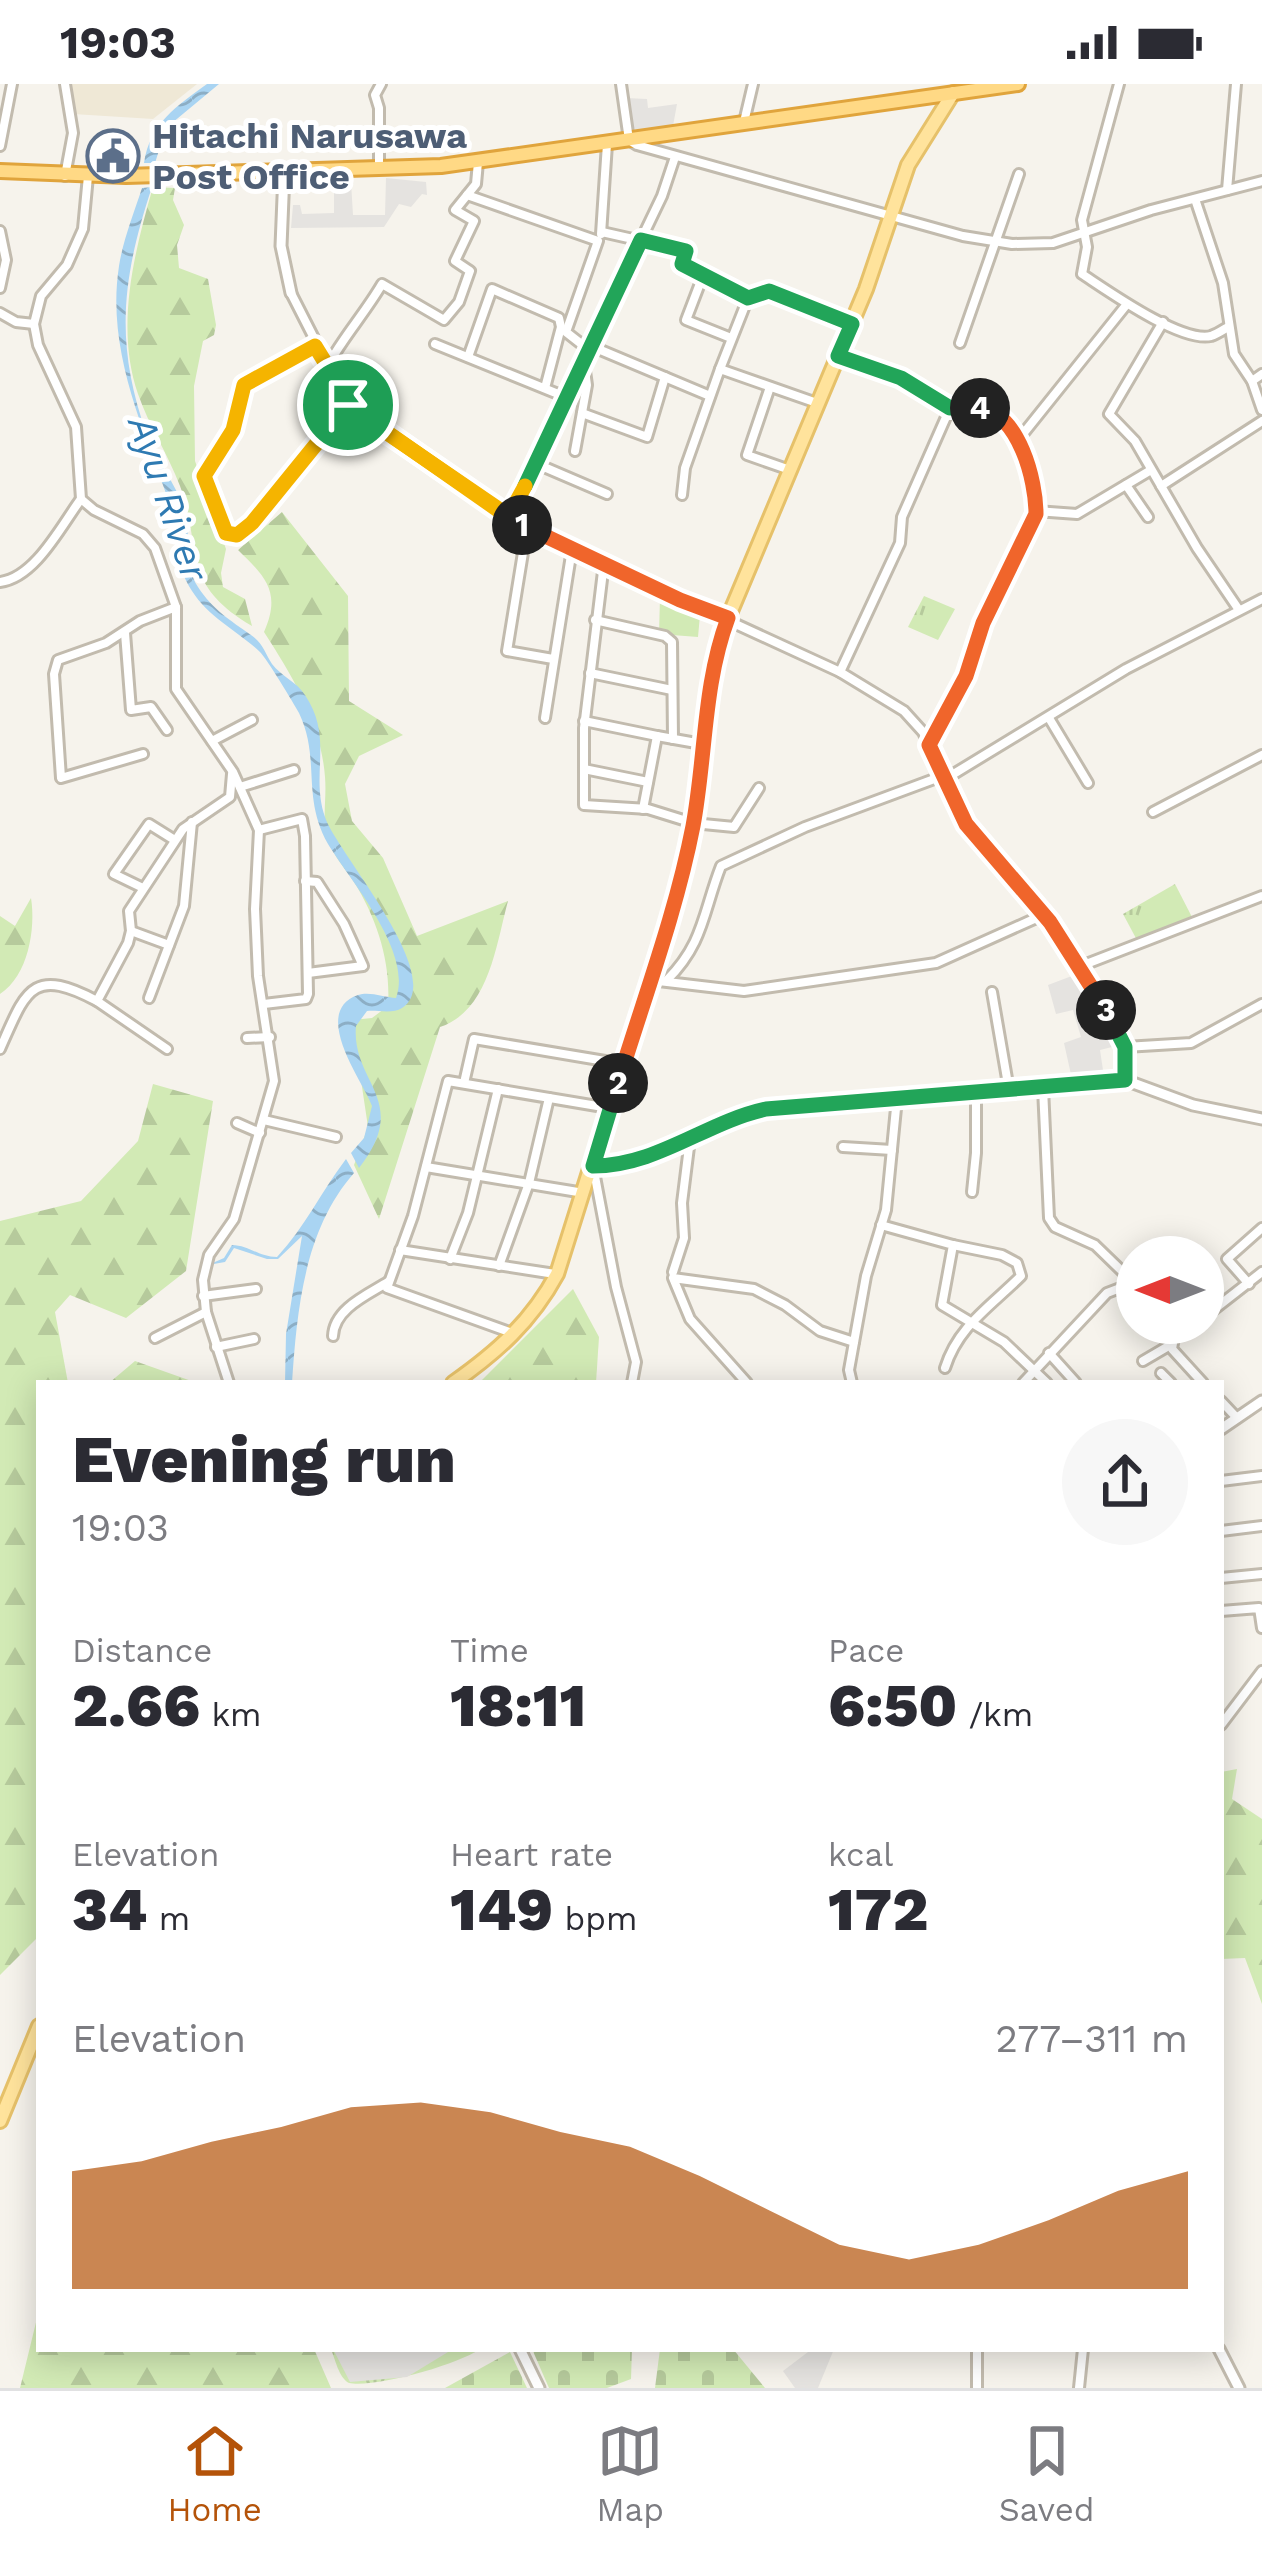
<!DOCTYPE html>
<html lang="en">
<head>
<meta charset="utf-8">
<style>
	:root { --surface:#fff; --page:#f7f7f7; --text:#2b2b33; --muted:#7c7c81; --line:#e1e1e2; --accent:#b45309 }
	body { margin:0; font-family:"Work Sans",sans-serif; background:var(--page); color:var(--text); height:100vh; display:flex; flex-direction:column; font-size:45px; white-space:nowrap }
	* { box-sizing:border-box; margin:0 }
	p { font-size:39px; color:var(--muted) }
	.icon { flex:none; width:66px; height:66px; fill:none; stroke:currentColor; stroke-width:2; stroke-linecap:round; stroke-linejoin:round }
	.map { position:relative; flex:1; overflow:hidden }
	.details { position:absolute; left:36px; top:1296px; width:1188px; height:972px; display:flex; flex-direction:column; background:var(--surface); border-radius:0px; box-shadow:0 6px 30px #0003 }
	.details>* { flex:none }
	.needle { width:78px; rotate:270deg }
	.fabs { position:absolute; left:1116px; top:1152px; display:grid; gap:24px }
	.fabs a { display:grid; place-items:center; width:108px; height:108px; border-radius:50%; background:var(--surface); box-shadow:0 6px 30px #0003; font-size:60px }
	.pin { position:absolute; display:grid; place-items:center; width:102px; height:102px; color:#fff; margin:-51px; border:6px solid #fff; border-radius:50%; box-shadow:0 3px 12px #0007 }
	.km { position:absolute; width:60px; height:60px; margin:-30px; border-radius:50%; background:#222; color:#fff; font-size:33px; line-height:60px; text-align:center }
	.round { display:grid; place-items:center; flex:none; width:126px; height:126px; border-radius:63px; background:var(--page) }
	.headline { display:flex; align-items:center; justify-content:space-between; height:204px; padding:0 36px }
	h1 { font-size:66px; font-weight:800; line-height:90px }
	.stats { display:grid; grid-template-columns:repeat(3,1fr); gap:18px; height:204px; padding:12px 36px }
	.stats div { display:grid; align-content:center }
	.stats b { font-size:60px; font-weight:800 }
	.stats small { font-size:33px; font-weight:400 }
	.stats p { font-size:33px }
	.chart { height:336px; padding:24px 36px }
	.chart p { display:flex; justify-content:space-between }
	.chart svg { width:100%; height:216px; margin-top:12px; fill:var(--accent); opacity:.7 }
	.status { display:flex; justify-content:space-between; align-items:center; height:84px; padding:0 60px; background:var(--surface); direction:ltr }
	.status svg { height:33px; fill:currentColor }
	.tab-bar { display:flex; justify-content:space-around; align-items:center; height:168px; border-top:3px solid var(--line); background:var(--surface); font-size:33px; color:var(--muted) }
	.tab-bar a { display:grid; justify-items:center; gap:6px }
	.tab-bar .selected { color:var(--accent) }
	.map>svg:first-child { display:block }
	.education { fill:#efe8d6 }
	.grass { fill:url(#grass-tufts) }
	.forest { fill:url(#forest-firs) }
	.cemetery { fill:url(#cemetery-stones) }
	.parking { fill:#e5e3e0 }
	.water { fill:url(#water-waves) }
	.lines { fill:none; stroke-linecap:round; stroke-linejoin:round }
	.minor-casing { stroke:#c2bbae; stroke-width:14 }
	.tertiary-casing { stroke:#c2bbae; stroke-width:15 }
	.primary-casing { stroke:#e6c16a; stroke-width:18 }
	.trunk-casing { stroke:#e0a43c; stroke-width:18 }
	.minor { stroke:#fff; stroke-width:8 }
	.tertiary { stroke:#fff; stroke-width:9 }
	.primary { stroke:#ffe39c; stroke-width:12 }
	.trunk { stroke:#ffd985; stroke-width:12 }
	.split-1-casing { stroke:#fff; stroke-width:24 }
	.split-2-casing { stroke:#fff; stroke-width:24 }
	.split-3-casing { stroke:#fff; stroke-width:24 }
	.split-4-casing { stroke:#fff; stroke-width:24 }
	.split-5-casing { stroke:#fff; stroke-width:24 }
	.split-6-casing { stroke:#fff; stroke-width:24 }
	.split-1 { stroke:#f5b400; stroke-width:15 }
	.split-2 { stroke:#f0652b; stroke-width:15 }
	.split-3 { stroke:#22a559; stroke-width:15 }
	.split-4 { stroke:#f0652b; stroke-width:15 }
	.split-5 { stroke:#22a559; stroke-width:15 }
	.split-6 { stroke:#f5b400; stroke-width:15 }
	.labels { text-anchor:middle; stroke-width:10; stroke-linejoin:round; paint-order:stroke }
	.service-label { font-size:36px; font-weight:bold; fill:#4e5e75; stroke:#fff; text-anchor:start }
	.water-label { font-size:39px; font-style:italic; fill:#2e7ab2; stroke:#fff }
</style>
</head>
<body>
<div class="status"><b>19:03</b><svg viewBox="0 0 49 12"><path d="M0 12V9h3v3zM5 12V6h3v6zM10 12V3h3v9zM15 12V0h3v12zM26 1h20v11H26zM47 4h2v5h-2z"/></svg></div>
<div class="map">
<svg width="1262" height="2304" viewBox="0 0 1262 2304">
	<defs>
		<pattern id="grass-tufts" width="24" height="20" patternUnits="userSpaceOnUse" patternTransform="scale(3)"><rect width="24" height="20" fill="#d2eab5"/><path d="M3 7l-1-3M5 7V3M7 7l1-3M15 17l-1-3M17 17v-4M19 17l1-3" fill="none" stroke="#b6ca9c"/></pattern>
		<pattern id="forest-firs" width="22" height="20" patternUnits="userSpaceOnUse" patternTransform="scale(3)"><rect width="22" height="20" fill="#d2eab5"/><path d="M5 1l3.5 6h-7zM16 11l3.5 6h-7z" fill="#b6ca9c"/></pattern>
		<pattern id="cemetery-stones" width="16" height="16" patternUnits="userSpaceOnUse" patternTransform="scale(3)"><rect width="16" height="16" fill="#d2eab5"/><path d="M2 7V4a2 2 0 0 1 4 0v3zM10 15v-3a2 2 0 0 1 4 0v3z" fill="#b6ca9c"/></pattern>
		<pattern id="water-waves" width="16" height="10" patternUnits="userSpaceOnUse" patternTransform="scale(3)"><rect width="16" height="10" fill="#a9d4f2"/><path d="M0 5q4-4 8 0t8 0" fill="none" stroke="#8caec5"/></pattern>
	</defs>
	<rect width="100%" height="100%" fill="#f6f3ec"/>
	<polygon class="education" points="63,0 197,0 153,35 73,30"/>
	<g class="grass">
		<polygon points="924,512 955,525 938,556 908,543"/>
		<polygon points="660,514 700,531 698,553 659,550"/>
		<polygon points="1175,800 1194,837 1138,858 1123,830"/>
		<path d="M331,2265H480C457,2281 375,2304 349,2299C339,2294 335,2275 331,2265Z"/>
	</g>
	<g class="forest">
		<path d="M153,103L175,104L173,116L184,141L177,161L179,184L208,195L216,241L214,251L203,257L194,302L195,377L226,465L221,489L223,503L245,515L252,542C179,499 203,465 180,402C168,370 149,342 138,310C115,243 134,169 153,103Z"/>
		<path d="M282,428L348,512L349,617L403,651L359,672L345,700L352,737L383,774L417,852L508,817C496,861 489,927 440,943L379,1135L354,1081L368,1043L352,936L372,934L388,922C391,878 377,835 354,798C345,784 334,773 329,758C321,735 327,717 325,693C321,639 293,593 264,548C281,509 267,494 238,466Z"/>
		<path d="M31,814C36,845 28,892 0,910V832L15,842Z"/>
		<polygon points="153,1000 213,1017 186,1187 126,1234 70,1211 55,1228 68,1299 39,1299 39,1852 0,1891 0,1137 81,1117 138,1057"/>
		<polygon points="573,1205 599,1253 596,1299 479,1299"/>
		<polygon points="135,1277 197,1299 109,1299"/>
		<polygon points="1237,1685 1232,1715 1262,1735 1262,1920 1245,1874 1221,1875 1221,1688"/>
		<polygon points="39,2226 39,2265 314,2265 331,2304 20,2304"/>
	</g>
	<g class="cemetery">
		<polygon points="532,2265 632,2265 631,2295 607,2304 549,2304"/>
		<polygon points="660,2265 733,2265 765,2304 655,2304"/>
		<polygon points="510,2268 527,2304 445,2304"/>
	</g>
	<g class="parking">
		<polygon points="626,14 647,15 648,24 677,20 673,42 637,47 629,40"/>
		<polygon points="386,94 426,98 427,111 422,110 411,123 399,120 384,143 291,144 293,121 300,121 302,130 334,129 334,97 351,98 353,131 385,131"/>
		<polygon points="1085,887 1124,960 1100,966 1104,993 1072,995 1064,959 1081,953 1073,926 1056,930 1048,901"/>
		<polygon points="333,2265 453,2265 407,2293 350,2298"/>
		<polygon points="812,2265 834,2265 818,2304 795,2304 783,2287"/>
	</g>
	<g class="water">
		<path d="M207,0H219L166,44L155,79H144C150,39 177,22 207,0Z"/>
		<path d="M152,103C122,194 114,259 147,351C157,377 175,399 184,424C192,450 183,481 198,503C213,526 230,536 251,551C263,559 265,569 272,580C281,592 297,598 305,611C334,654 310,690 325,733C335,766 449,894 402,924C393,930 378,926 367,927L356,942C351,999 412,1016 359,1084L351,1069L364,1054L372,1022C365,1000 309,928 358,911C369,907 384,913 396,914C413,868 351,798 328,760C301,712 321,675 299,629C293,618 267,575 260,568C238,547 209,534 192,507C184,495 178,479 177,465C176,455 179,447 176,438C149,355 105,272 119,182C123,156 134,129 142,104Z"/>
		<path d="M346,1075L354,1089C304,1146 297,1226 292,1299H285L286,1250L302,1152L278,1175H267L234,1164L225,1178L208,1181L224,1174L232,1161C248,1161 259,1173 277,1173C305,1143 321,1108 346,1075Z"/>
	</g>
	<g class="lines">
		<g class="minor-casing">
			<g id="minor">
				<polyline points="65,0 73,49 65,92"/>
				<polyline points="621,0 629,56 637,61 963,152 1012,160 1053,159 1151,126 1262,97"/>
				<path d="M1119,0L1082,136L1087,163L1082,190C1108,207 1181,259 1211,252C1217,250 1223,246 1228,243"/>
				<polyline points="744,38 753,0"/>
				<polyline points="0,62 12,0"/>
				<polyline points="379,85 379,24 375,11 381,0"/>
				<polyline points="88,92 83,145 67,181 41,212 34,240 38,261 76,343 81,415 94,426 143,450 155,464 176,523 176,605 233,688 259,746 255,825 258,892 274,997 234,1135 209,1171 203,1196 206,1228 229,1299"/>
				<polyline points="1227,106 1236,0"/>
				<polyline points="467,111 598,157 566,248 589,266"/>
				<polyline points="1195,115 1223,199 1234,270 1252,297 1262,326"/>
				<polyline points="0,147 6,176 0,204"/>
				<polyline points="602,148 686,167 682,180 748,214 720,285"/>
				<polyline points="601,150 607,60"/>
				<polyline points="704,189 686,236 731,254"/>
				<polyline points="291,209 348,321 423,377 527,444 840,588 904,627 923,648 966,740 1050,839 1085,887 1125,963 1125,996 766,1025 641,1076 593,1082 616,1203 636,1278 632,1299"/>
				<polyline points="748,214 769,207 850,240"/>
				<polyline points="0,229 16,238 34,240"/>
				<polyline points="1163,238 1109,330 1135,357 1197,464 1239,526"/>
				<polyline points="960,259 1019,90"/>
				<polyline points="435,260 568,314"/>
				<polyline points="315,261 244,301 234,346 204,392 226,449 237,451 252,439 348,321"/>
				<polyline points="591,262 710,312"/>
				<polyline points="838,272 901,294 950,324 985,323 995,327 1017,353 1036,430 983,539 966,592 930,659"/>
				<polyline points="468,273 492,205 559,234 561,243 545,304"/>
				<path d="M328,281C344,252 365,229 382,200L444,236L459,218L470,187L455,177L474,137L455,126L476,100L478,78"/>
				<polyline points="1252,297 1262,290"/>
				<polyline points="770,303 747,371 790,386"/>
				<polyline points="582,329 647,353 665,293"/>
				<polyline points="1019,355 1127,220"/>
				<polyline points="575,367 587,301 584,280"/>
				<polyline points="537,380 607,410"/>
				<polyline points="1126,401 1148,433"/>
				<polyline points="1161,402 1262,337"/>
				<polyline points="682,411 685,384 720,285 817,319"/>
				<polyline points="1036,427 1077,430 1151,386"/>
				<polyline points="508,433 662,112 675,73"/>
				<polyline points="527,444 507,567 553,575"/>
				<polyline points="604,479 584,644 584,721 648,725 693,739 734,743 759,704"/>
				<path d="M0,498C35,494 61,442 81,415"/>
				<polyline points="595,536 665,552 672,558 673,655"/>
				<polyline points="125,549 131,626 151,623 167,646"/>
				<polyline points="840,588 900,459 902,433 950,324"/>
				<polyline points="590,589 672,606"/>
				<polyline points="545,634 572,465"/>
				<polyline points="1049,634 1088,699"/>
				<polyline points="584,637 657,652 643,725"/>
				<polyline points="657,652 702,660"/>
				<polyline points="212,657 252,636"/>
				<polyline points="143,670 61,694 54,590 58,576 106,559 140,537 176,523"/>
				<polyline points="584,685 648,698"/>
				<polyline points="947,694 1126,585 1262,515"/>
				<polyline points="240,703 294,686"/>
				<polyline points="1153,728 1262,671"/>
				<polyline points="259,746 302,735 305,752 308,910 306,915 264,920"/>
				<polyline points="305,797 317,798 344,840 363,882 308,889"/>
				<polyline points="143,804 114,790 149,740 173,755"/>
				<polyline points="131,847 169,861"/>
				<polyline points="1081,882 1262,812"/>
				<polyline points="650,896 744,907 936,879 1043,831"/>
				<path d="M667,896C704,859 703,828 721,782L805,743L945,691"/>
				<polyline points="992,908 1009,1006"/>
				<polyline points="149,914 184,822 192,738"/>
				<polyline points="247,954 270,953"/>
				<polyline points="1125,963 1191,959 1262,920"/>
				<path d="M0,965C26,907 31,882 97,917"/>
				<polyline points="167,965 97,917 128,859 131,847 129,827 183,745 230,713 232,690"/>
				<polyline points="464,999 474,955 623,980"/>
				<polyline points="1043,1004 1049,1134 1055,1143 1095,1161 1128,1193 1128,1201"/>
				<polyline points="264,1036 336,1053"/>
				<polyline points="237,1039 260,1049"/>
				<polyline points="843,1063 892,1066"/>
				<polyline points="426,1083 584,1109"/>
				<polyline points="972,1108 976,1069 976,1009"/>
				<polyline points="881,1141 953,1161 942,1221 1004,1258 1047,1299"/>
				<polyline points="400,1166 555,1190"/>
				<polyline points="450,1175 468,1129 498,1005"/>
				<polyline points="499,1182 529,1099 549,1014"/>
				<polyline points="673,1188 684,1154 682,1119 690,1055"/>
				<polyline points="1249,1200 1227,1175 1262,1144"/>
				<polyline points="203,1212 256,1205"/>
				<polyline points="1203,1234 1262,1188"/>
				<polyline points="1168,1239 1175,1247 1184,1249 1196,1239"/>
				<polyline points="1175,1247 1172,1265 1203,1299"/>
				<polyline points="512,1249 387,1204 413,1132 448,997 609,1024"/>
				<path d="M333,1252C334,1225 367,1211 388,1198"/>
				<polyline points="155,1254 206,1228"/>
				<polyline points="216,1263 254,1255"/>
				<polyline points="1049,1269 1076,1299"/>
				<polyline points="1143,1277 1172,1260"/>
				<path d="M945,1284C958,1242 991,1222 1021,1192L1017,1179L1002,1171L953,1161"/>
				<polyline points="1161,1289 1171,1299"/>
				<polyline points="747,1299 690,1235 673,1194 754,1205 785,1221 820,1247 854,1258"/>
				<polyline points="852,1299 849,1286 866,1192 886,1126 897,1014"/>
				<polyline points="1023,1299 1107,1209 1128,1201 1137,1205"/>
				<polyline points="1221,1317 1237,1334"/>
				<polyline points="1221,1397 1262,1392"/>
				<polyline points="1221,1447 1262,1442"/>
				<polyline points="1221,1494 1262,1490"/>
				<polyline points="1221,1527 1259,1524 1262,1544"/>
				<polyline points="1221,1641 1262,1587"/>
				<polyline points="977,2265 977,2304"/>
				<polyline points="1079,2304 1083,2265"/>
			</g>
		</g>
		<g class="tertiary-casing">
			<g id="tertiary">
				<polyline points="284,89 281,162 291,209"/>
				<polyline points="1125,996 1193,1021 1262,1035"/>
				<polyline points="1221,1345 1262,1317"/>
				<polyline points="520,2265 539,2304"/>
				<polyline points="1219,2265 1239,2304"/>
			</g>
		</g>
		<g class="primary-casing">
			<g id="primary">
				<path d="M453,1299C497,1268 531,1238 557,1190L679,802L693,739L712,586L723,546L866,205L908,81L953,9"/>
				<polyline points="0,2037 39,1942"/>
			</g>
		</g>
		<g class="trunk-casing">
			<polyline id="trunk" points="0,87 126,92 441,82 1018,0"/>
		</g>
		<use href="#minor" class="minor"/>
		<use href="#tertiary" class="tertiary"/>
		<use href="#primary" class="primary"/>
		<use href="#trunk" class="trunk"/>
	</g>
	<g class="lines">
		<g class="split-1-casing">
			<polyline id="split-1" points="348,321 252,439 237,451 226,449 204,392 233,346 244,301 315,262 355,327 522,441"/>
		</g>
		<g class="split-2-casing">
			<path id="split-2" d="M522,441L680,516L728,534C703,601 706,672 693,742C676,829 644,914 618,999"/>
		</g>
		<g class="split-3-casing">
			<path id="split-3" d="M618,999L593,1082C657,1082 706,1038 766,1025L1125,996V963L1106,926"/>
		</g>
		<g class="split-4-casing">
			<path id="split-4" d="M980,324C1019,330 1036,396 1036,430L983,539L966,592L929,661L966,740L1050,838L1106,926"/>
		</g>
		<g class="split-5-casing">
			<polyline id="split-5" points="525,402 641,156 686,167 682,180 748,214 769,207 852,240 838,272 901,294 950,324 980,324"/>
		</g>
		<g class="split-6-casing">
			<polyline id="split-6" points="348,321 508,433 525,402"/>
		</g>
		<use href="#split-1" class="split-1"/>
		<use href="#split-2" class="split-2"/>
		<use href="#split-3" class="split-3"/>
		<use href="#split-4" class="split-4"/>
		<use href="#split-5" class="split-5"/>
		<use href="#split-6" class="split-6"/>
	</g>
	<defs>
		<g id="civic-ring" transform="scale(2.7)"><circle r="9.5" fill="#fff" stroke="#5c6f8a" stroke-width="1.5"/><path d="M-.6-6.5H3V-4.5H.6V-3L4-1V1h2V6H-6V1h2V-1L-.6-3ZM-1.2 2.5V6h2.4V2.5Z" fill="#5c6f8a"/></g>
	</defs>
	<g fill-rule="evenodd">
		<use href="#civic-ring" x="113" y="72"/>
	</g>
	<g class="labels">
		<g class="service-label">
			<text x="152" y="64">Hitachi Narusawa<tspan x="152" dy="41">Post Office</tspan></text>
		</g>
		<g class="water-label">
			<text transform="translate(169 414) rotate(71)" y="14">Ayu River</text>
		</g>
	</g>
</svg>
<div class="fabs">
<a><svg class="needle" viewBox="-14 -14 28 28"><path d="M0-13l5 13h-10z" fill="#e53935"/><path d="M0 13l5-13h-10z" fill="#7c7c81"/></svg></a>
</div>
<div class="pin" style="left:348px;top:321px;background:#1e9e55"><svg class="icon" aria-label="arrive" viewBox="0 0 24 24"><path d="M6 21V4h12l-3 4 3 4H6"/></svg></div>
<b class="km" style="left:522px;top:441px">1</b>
<b class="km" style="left:618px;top:999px">2</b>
<b class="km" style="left:1106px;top:926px">3</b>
<b class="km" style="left:980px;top:324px">4</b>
<section class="details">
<div class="headline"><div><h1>Evening run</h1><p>19:03</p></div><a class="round"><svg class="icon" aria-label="share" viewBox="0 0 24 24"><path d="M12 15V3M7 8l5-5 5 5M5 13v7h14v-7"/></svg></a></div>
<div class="stats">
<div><p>Distance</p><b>2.66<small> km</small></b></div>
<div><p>Time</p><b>18:11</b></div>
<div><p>Pace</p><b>6:50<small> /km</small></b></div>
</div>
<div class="stats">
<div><p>Elevation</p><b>34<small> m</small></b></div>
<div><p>Heart rate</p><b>149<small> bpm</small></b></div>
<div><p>kcal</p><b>172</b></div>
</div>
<div class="chart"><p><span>Elevation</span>277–311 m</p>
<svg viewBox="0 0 160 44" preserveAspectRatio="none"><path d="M0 44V20L10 18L20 14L30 11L40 7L50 6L60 8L70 12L80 15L90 21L100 28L110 35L120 38L130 35L140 30L150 24L160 20V44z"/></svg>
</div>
</section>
</div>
<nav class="tab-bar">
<a class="selected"><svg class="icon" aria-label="home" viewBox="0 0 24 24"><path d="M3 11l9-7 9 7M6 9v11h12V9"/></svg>Home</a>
<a><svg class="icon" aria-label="map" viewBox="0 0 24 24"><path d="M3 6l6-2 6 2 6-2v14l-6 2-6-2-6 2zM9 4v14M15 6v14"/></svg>Map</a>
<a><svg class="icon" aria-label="saved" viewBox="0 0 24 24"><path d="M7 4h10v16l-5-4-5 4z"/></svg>Saved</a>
</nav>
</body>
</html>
